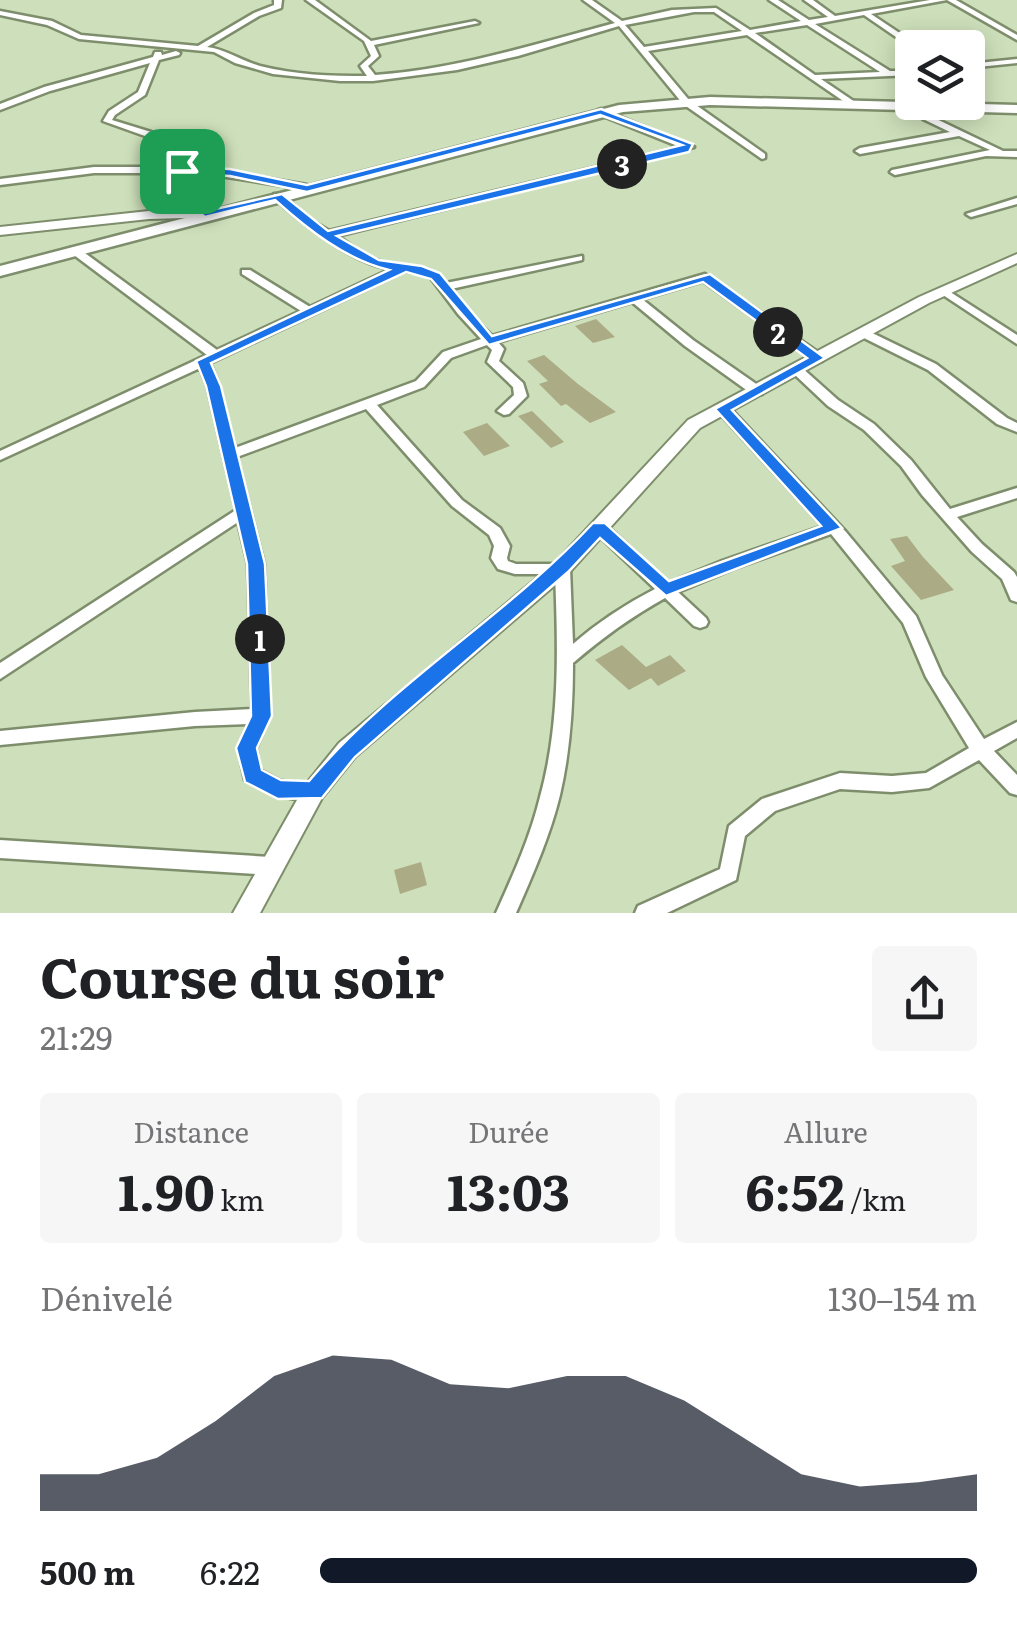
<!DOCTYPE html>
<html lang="fr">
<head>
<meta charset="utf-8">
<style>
	:root { --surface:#fff; --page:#f6f6f6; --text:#202124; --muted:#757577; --accent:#111827 }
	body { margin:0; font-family:Literata,serif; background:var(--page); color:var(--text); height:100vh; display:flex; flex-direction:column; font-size:38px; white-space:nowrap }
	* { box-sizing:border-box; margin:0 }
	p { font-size:32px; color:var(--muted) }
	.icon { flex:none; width:55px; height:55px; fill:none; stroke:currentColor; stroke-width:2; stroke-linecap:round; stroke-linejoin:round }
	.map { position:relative; height:913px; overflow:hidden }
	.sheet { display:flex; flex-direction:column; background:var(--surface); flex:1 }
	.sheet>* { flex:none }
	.fabs { position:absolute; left:895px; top:30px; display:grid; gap:20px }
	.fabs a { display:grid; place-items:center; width:90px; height:90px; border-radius:10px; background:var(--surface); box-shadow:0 5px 25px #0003; font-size:50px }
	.pin { position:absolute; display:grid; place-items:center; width:85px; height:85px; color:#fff; margin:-42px; border-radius:20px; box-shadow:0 5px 15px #0006 }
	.km { position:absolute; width:50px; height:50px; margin:-25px; border-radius:50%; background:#222; color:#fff; font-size:28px; line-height:50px; text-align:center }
	.round { display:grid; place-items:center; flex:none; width:105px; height:105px; border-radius:10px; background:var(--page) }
	.overview { display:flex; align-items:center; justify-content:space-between; height:170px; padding:0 40px }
	h1 { font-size:55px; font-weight:700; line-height:75px }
	.figures { display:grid; grid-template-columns:repeat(3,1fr); gap:15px; height:170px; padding:10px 40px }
	.figures div { display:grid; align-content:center; border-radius:10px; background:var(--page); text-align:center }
	.figures b { font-size:50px; font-weight:700 }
	.figures small { font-size:28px; font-weight:400 }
	.figures p { font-size:28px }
	.chart { height:280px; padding:20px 40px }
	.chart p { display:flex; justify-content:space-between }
	.chart svg { width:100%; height:180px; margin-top:10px; fill:var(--accent); opacity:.7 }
	ul { padding:0 40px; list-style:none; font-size:32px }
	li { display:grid; grid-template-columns:160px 120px 1fr; align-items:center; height:75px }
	li i { height:25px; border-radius:12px; background:var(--accent) }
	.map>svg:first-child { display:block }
	.building { fill:#abac85 }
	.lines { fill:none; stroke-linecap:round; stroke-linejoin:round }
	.minor-casing { stroke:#7e8e6c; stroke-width:5 }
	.tertiary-casing { stroke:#7e8e6c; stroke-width:4 }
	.secondary-casing { stroke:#7e8e6c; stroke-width:5 }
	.minor { fill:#fff; fill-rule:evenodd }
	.tertiary { fill:#fff; fill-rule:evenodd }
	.secondary { fill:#fff; fill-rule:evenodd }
	.route { fill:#1a73e8; stroke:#fff; stroke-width:2.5; fill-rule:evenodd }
</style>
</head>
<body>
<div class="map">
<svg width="1017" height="913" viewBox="0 0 1017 913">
	<rect width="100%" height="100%" fill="#cee0bb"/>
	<g class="building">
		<polygon points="596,319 615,337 593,343 575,326"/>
		<polygon points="544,355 578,384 616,412 590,423 566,404 561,406 539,384 548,381 527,361"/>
		<polygon points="532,411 564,442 551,448 518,416"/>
		<polygon points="487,423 510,446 484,456 463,432"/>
		<polygon points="907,536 923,557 954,590 921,600 891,566 905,561 890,539"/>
		<polygon points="622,645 646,667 670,655 686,671 658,686 651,678 629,690 595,660"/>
		<polygon points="421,862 427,885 400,894 394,870"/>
	</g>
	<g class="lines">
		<g class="minor-casing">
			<g id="minor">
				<path d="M274,0H282L281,8L259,16L207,47C225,49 242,61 260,66C295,75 331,76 367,76L360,66L371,56L364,41L306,0H315L371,41L475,21L479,23L374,45L379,56L368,66L375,75C458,69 535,44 615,23L583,0H592L622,21L672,10L716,8L750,30L801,21L769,0H778L809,20L828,17L804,0H813L835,16L930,0H947L871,14L922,48H912L864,15L815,24L890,71H912V75L821,79L855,102L856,104L852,107L747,35L648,51L689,100L765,154V158L762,159L683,104L619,26L518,56L457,70L373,81H340L273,74L235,63L214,52L79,39L47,25L0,15V11L52,21L81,35L198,46L254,13L274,5ZM694,12H714L742,31L644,47L625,25ZM807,25L880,72L815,75L755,33Z"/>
				<polygon points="947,0 956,0 1017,35 1017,40"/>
				<path d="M176,51L180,53L179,55L159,60L145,95L115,115L112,120L151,132L159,139L167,155L182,167H201L307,185L310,186V190L201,173H186L193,195L214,214L209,217C190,208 180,194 176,173H94L0,185V179L94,167H171L160,158L152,142L145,136L103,121L109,111L138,92L150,63L50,91L0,110V104L44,87L153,57L155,52H161L162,55Z"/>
				<polygon points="1017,59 1017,63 968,68 968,64"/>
				<path d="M601,109L694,147L337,236C350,244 364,256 379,261C403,270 428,260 446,283L582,256V260L451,289L466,310L492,336L705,274L822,355L824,358L822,361H814L703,281L642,299L693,340L762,388L763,391L762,394H752L685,346L632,302L498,342L504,349L499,361L523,383L527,396L509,414L504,415L497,411L514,395L513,387L487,362L492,350L487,345L451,358L424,387L377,405L462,500L500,528L510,546L507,558L508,561L516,564H567L570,568L573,644C598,622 626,604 655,589L594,531L592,527L594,523H604L668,583L722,561L823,526L716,409L718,406H728L846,532L916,616L942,675L984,739L1017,722V738L994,751L1017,775V795L1010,793L979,760L929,788L892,792L840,789L775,811L745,836L736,880L667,913H635L638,906L720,869L729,826L762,799L840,773L892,776L926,773L969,748L926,677L903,623L831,534L733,569L678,592L706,618L708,622L706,626L700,628L694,626L665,598C631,617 602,638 573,663C573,707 570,752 560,795C550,836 533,874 516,913H496C513,875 530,838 540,797C560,725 558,648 555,574H515L498,569L491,558L494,546L489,535L452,506L366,409L237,457L264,564L270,716L256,748L260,770L280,781L321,785L323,791L321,797C293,804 269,793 245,780L238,748L249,724L195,726L0,745V731L195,712L252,709L248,564L238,522L0,679V663L236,510L207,385L200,368L0,460V451L207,355L70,252V248H78L217,350L301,311L242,274V270H250L310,307L391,269C353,264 303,224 274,198V194H282L309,219L329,231L680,147L598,114V110ZM405,271L419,273L431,278L458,314L481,339L443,352L416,381L235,448L219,385L210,363Z"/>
				<polygon points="926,114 1003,151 1017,151 1017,157 986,156 895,175 890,172 892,170 990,150 959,136 860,154 855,151 860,148 950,132 923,119 922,117"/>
				<polygon points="1017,198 1017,204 971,217 966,214"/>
				<polygon points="944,288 1017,335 1017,344 940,293 940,289"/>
				<polygon points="864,329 936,364 1007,418 1017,423 1017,432 997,424 928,370 860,336 858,333"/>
				<polygon points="797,366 801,367 838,400 874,424 911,460 950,509 1017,488 1017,498 957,517 982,544 1014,572 1017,577 1017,602 1011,600 1002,579 972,552 922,495 901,466 864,430 828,406 793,373 791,370 793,367"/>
				<polygon points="0,840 270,857 277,860 280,866 277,872 270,875 0,858"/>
			</g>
		</g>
		<g class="tertiary-casing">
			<g id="tertiary">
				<polygon points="209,210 215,214 214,217 149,219 0,235 0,227 149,211"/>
				<polygon points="1017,254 1017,263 929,303 700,428 569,573 355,757 322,798 260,913 233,913 306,784 339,743 555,563 688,420 919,297"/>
			</g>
		</g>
		<g class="secondary-casing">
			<polygon id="secondary" points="710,97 1017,105 1017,113 710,105 623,112 0,276 0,266 619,105"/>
		</g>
		<use href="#minor" class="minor"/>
		<use href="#tertiary" class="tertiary"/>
		<use href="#secondary" class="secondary"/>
	</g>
	<path class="route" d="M601,109L693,144L689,152L337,236L379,260L422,266L440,273L492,336L710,274L825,358L732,410L842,528L666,596L600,538L568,572L355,757L322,798L278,799L245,782L236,748L251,716L247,564L206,386L196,361L389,270C346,260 307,229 275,200L205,217C186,203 177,195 176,171L182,167L230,169L307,185ZM600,115L682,145L328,231L282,194L211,210C196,199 189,193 187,174L230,176L307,192ZM406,272L431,279L489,345L703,282L807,358L715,409L821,526L669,581L605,523H593C506,617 391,683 309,781L281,780L262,770L257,748L272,716L265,564L221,386L211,363Z"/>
</svg>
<div class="fabs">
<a><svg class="icon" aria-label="layers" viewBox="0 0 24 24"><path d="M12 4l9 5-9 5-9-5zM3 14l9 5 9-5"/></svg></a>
</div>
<div class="pin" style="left:182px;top:171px;background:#1e9e55"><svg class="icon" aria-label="arrive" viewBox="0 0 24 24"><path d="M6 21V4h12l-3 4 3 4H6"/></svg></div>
<b class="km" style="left:260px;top:639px">1</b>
<b class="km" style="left:778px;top:332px">2</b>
<b class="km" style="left:622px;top:164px">3</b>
</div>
<section class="sheet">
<div class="overview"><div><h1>Course du soir</h1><p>21:29</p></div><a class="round"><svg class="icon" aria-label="share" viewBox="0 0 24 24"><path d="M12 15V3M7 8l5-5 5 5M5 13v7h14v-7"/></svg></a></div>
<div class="figures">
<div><p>Distance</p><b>1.90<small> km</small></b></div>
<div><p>Durée</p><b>13:03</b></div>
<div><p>Allure</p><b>6:52<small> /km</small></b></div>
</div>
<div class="chart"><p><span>Dénivelé</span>130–154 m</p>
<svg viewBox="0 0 160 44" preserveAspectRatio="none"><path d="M0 44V35L10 35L20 31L30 22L40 11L50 6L60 7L70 13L80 14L90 11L100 11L110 17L120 26L130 35L140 38L150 37L160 35V44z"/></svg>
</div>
<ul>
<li><b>500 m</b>6:22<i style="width:100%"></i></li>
</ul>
</section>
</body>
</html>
